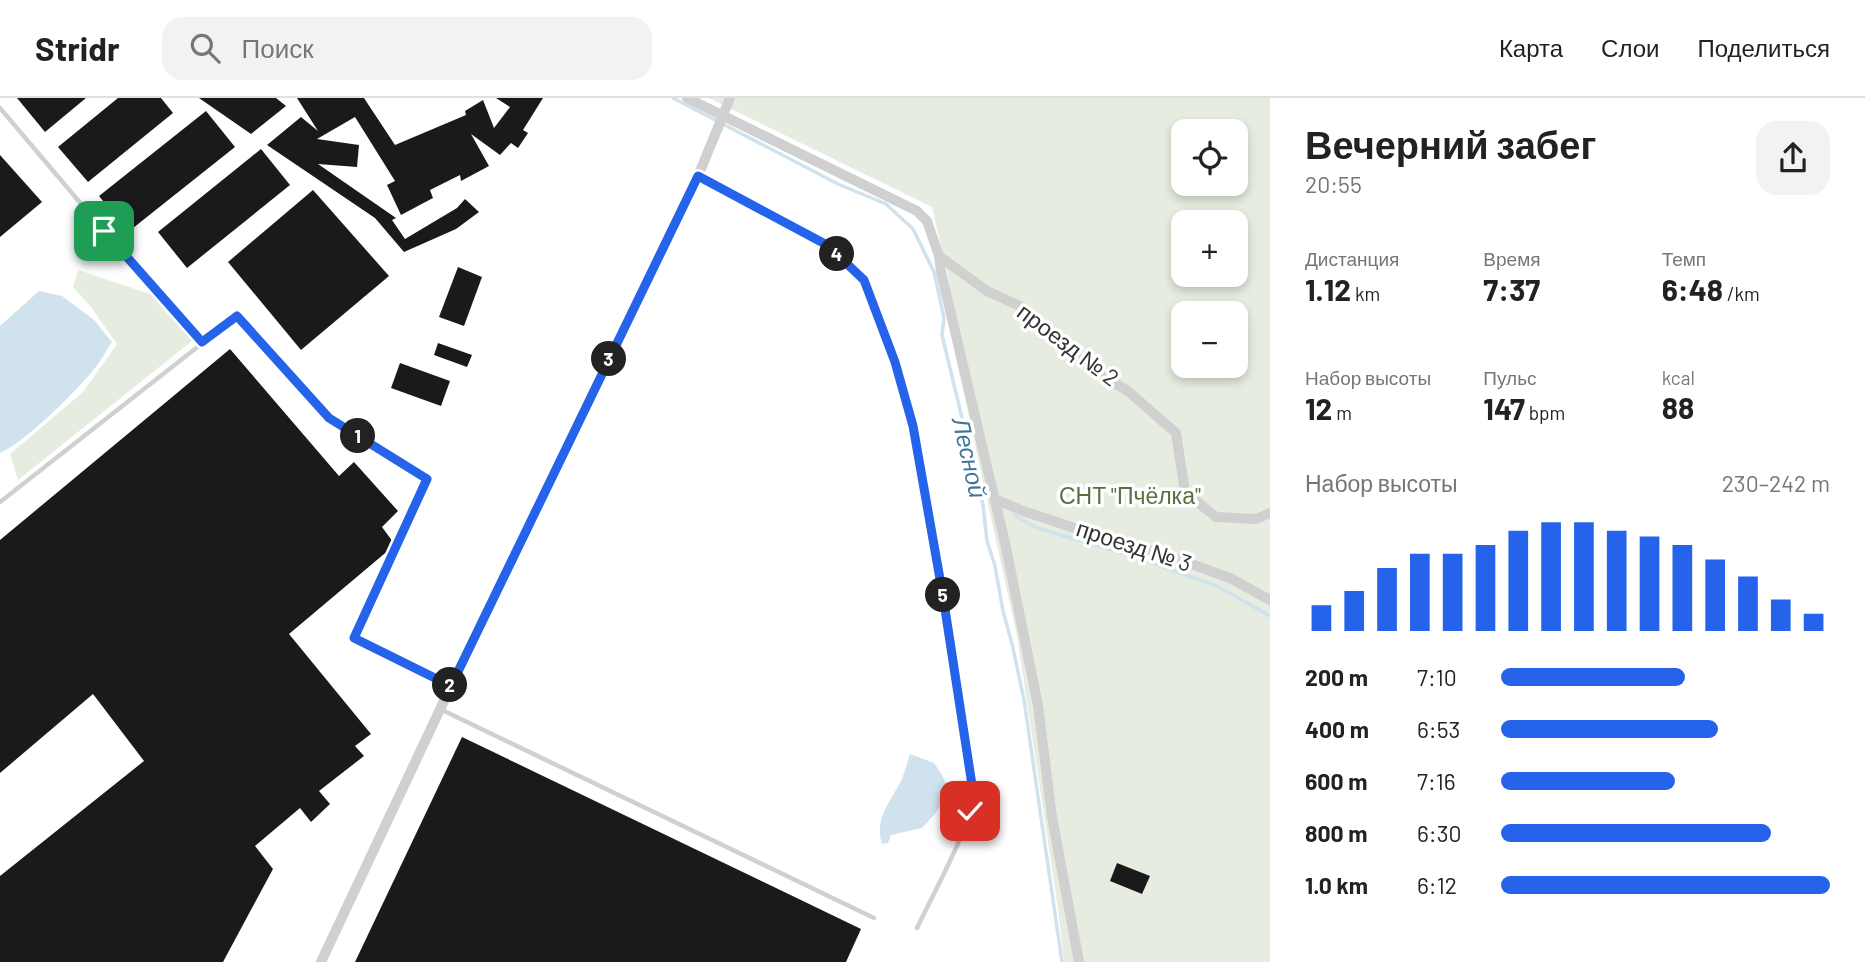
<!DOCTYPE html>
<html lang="ru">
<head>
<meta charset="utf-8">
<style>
	:root { --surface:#fff; --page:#f2f2f2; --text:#222; --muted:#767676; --line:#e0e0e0; --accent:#2563eb }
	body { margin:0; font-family:Barlow,sans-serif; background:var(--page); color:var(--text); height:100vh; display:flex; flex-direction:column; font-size:26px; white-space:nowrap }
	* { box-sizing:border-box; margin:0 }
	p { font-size:23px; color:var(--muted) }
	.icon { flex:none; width:38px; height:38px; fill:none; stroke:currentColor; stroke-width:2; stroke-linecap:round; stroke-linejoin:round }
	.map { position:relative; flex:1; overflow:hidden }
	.drawer { display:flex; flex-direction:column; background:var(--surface); width:595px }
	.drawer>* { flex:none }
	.controls { position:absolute; left:1171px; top:21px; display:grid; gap:14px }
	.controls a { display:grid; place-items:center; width:77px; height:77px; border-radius:14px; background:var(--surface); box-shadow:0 4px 10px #0003; font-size:35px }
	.pin { position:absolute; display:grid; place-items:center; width:60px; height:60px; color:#fff; margin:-30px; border-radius:14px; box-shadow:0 4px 10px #0006 }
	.km { position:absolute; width:35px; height:35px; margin:-18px; border-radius:50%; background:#222; color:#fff; font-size:19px; line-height:35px; text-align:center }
	.round { display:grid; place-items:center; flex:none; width:74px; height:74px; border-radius:21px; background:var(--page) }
	.head { display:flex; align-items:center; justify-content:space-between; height:119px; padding:0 35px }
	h1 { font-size:38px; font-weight:700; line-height:52px }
	.stats { display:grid; grid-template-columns:repeat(3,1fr); gap:10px; height:119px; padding:7px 35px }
	.stats div { display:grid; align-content:center }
	.stats b { font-size:30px; font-weight:700 }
	.stats small { font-size:19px; font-weight:400 }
	.stats p { font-size:19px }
	.chart { height:196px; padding:14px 35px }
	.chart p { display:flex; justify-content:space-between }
	.chart svg { width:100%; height:126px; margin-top:7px; stroke:var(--accent); stroke-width:6 }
	ul { padding:0 35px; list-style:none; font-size:23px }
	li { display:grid; grid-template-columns:112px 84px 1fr; align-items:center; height:52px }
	li i { height:18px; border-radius:9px; background:var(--accent) }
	header { display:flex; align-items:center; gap:42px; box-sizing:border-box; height:98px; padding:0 35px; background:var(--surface); border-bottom:2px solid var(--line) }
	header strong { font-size:33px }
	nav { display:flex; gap:38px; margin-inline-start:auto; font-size:24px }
	.search { width:490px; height:63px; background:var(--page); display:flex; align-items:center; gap:18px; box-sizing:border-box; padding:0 24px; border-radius:21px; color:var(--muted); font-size:26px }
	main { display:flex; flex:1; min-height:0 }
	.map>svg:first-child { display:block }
	.green { fill:#e6ecdf; fill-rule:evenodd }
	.water { fill:#cfe2ee }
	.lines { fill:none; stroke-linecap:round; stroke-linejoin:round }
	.stream { stroke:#cfe2ee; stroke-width:3.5 }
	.building { fill:#1a1a1a }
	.service { stroke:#d0d0d0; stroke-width:4.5 }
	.minor { stroke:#d0d0d0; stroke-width:10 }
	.route-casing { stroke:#fff; stroke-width:14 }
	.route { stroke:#2563eb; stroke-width:9 }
	.labels { text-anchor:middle; stroke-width:7; stroke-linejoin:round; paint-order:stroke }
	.street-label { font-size:23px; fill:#333; stroke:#fff }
	.park-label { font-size:23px; fill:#56703f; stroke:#fff }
	.water-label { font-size:24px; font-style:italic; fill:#3f7597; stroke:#fff }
</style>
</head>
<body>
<header>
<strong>Stridr</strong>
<div class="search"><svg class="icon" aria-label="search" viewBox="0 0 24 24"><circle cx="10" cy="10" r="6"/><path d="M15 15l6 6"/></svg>Поиск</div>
<nav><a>Карта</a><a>Слои</a><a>Поделиться</a></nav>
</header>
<main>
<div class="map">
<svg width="1270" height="864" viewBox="0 0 1270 864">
	<rect width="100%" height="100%" fill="#fff"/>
	<g class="green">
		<path d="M709,0H1270V864H1064L1058,810L1017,538L954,251L949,183L932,109ZM1183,33H1236V86H1183ZM1183,124H1236V177H1183ZM1183,215H1236V268H1183Z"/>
		<polygon points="78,172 153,197 193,242 18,382 10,356 83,294 117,246 91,209 73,189"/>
	</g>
	<g class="water">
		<path d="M39,193L62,198L94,222L112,244C105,255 99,266 90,276C73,296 23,346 0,355V228Z"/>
		<path d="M910,656L934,665L942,677L949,693L935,716L922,730L891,737L888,745L882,746C874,721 890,704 901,683C905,674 907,665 910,656Z"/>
	</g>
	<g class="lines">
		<g class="stream">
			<polyline points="673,0 838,86 886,106 913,131 934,174 944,220 942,237 983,407 987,443 995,468 1003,513 1012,546 1024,602 1062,864"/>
			<polyline points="1014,417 1037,430 1129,457 1217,488 1270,518"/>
		</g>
	</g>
	<g class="building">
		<polygon points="17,0 86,0 45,34"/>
		<polygon points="118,0 161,0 173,15 88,84 58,49"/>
		<polygon points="199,0 276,0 286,8 251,36"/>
		<polygon points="297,0 364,0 395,47 466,17 465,13 483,2 494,30 510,9 496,0 543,0 523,32 528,35 518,50 511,45 500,57 471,36 489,68 461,83 460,77 430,92 433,100 401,117 387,87 395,83 355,19 317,41 359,47 357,69 318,66 396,120 392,122 405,141 457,110 465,101 479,114 456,131 404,154 375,120 267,47 301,19 318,33"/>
		<polygon points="206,13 235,49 128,134 99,98"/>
		<polygon points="261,51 290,87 187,170 158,134"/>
		<polygon points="0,57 42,104 0,139"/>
		<polygon points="313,92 389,178 301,252 228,164"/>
		<polygon points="458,169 482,179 464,228 439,219"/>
		<polygon points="438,245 472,257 467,269 434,257"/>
		<polygon points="230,251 339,378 354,364 398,413 382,429 393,444 390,451 289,536 371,636 355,648 364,658 319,693 330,706 311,724 300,710 255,748 273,771 223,864 0,864 0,778 144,663 93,596 0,675 0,442"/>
		<polygon points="400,265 450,283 441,308 391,290"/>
		<polygon points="462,639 861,831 846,864 355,864"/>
		<polygon points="1117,765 1150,778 1142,796 1110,783"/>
	</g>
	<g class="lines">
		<g class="service">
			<polyline points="0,10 104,133 202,244"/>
			<path d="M698,78L827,147L864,182L895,264L913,328L932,426L955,570L974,700C962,745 937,788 917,830"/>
			<polyline points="0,404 237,218 329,320 427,381 354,540 450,587"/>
			<polyline points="440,611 874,820"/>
		</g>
		<g class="minor">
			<polyline points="687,0 917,113 927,123 939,158 941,174 1005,445 1038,607 1052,719 1079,864"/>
			<polyline points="939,158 987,193 1024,210 1075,259 1129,294 1176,335 1185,394 1216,419 1256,421 1270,415"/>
			<polyline points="995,401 1023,413 1114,443 1166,457 1230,480 1270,502"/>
			<polyline points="321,864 451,588 694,88 730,0"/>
		</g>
	</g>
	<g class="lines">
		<g class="route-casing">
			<polyline id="route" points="104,133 202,244 237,218 329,320 427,381 354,540 451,588 698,78 827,147 864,182 895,264 913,328 943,498 974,700 970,713"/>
		</g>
		<use href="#route" class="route"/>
	</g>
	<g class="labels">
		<g class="street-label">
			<text transform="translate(1068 247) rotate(37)" y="8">проезд № 2</text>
			<text transform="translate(1134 448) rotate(18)" y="8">проезд № 3</text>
		</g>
		<g class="park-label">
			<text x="1130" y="406">СНТ "Пчёлка"</text>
		</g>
		<g class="water-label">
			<text transform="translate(969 360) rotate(77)" y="8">Лесной</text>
		</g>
	</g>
</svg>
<div class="controls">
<a><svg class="icon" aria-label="locate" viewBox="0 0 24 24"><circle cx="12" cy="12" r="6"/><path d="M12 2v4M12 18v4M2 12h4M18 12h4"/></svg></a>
<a>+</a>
<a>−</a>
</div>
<div class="pin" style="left:104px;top:133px;background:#1e9e55"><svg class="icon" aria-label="arrive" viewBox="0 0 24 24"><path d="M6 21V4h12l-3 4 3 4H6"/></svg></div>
<div class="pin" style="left:970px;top:713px;background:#d93025"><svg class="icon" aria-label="check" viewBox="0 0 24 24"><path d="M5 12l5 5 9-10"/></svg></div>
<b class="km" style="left:358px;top:338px">1</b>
<b class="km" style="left:450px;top:587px">2</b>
<b class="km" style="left:609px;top:261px">3</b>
<b class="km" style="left:837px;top:156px">4</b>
<b class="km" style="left:943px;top:497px">5</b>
</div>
<section class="drawer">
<div class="head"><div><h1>Вечерний забег</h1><p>20:55</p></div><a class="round"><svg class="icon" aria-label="share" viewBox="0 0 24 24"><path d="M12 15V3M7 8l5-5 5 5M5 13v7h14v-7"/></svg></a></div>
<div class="stats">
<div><p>Дистанция</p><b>1.12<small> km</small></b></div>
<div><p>Время</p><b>7:37</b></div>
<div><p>Темп</p><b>6:48<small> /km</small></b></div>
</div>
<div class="stats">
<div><p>Набор высоты</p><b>12<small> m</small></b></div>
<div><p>Пульс</p><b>147<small> bpm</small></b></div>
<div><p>kcal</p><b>88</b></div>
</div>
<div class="chart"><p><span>Набор высоты</span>230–242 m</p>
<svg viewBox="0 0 160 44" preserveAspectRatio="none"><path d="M5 44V35M15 44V30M25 44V22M35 44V17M45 44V17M55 44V14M65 44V9M75 44V6M85 44V6M95 44V9M105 44V11M115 44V14M125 44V19M135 44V25M145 44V33M155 44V38"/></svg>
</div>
<ul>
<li><b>200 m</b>7:10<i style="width:56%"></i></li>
<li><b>400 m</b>6:53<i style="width:66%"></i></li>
<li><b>600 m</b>7:16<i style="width:53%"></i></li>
<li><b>800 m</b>6:30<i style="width:82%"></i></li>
<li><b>1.0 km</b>6:12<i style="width:100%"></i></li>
</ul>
</section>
</main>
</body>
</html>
